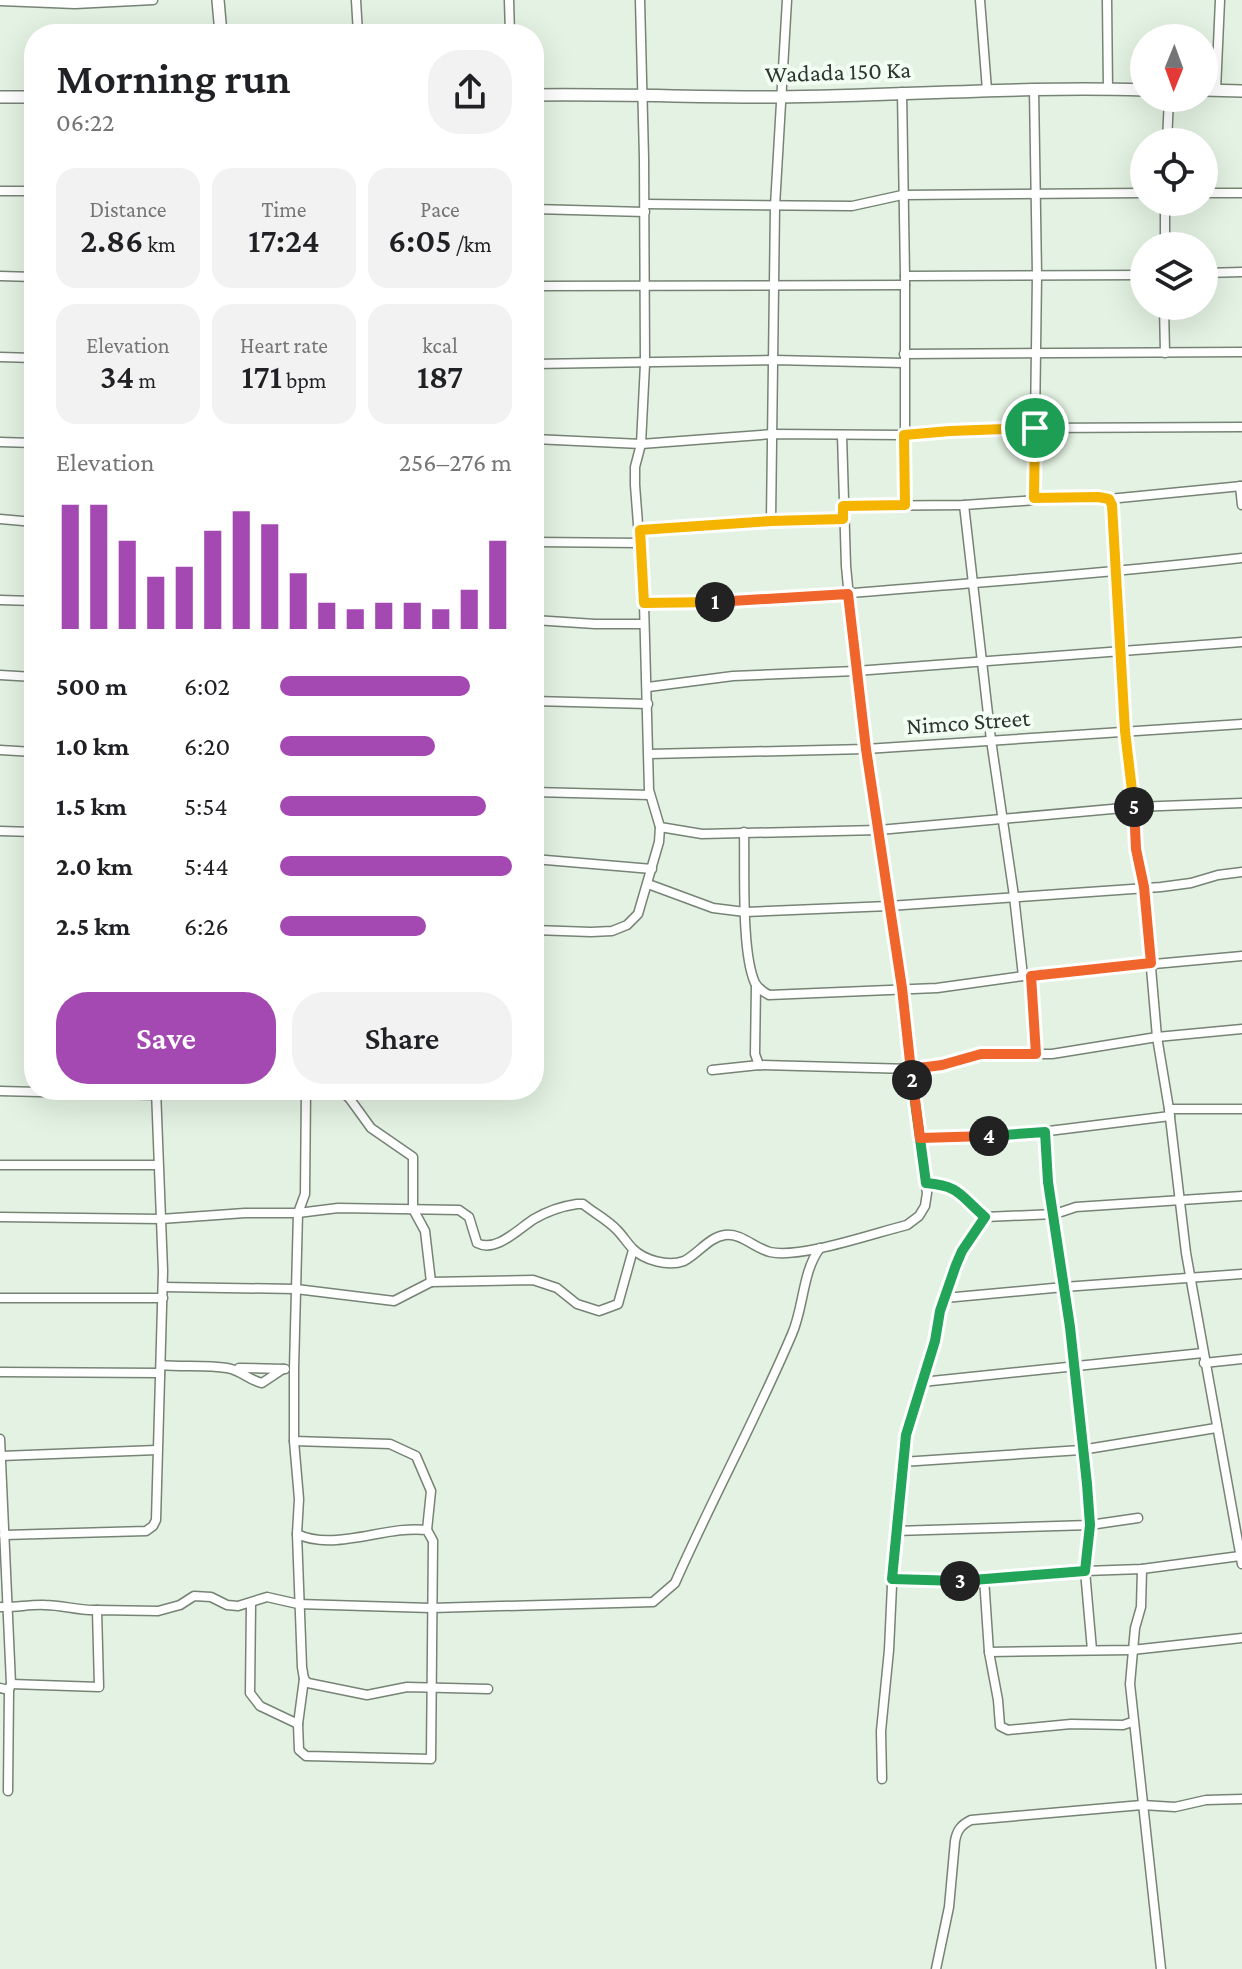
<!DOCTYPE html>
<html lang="en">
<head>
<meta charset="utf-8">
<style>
	:root { --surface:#fff; --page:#f2f2f2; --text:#202124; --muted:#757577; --accent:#a448b2 }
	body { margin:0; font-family:"Crimson Pro",serif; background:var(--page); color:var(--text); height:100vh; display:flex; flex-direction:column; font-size:30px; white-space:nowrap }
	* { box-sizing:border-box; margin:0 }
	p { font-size:26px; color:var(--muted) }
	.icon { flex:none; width:44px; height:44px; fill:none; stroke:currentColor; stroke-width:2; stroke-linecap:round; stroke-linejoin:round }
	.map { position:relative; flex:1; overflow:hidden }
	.panel { position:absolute; left:24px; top:24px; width:520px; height:1076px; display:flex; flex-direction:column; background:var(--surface); border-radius:32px; box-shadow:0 8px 32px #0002 }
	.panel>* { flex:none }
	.needle { width:52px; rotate:181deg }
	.buttons { position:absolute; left:1130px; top:24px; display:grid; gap:16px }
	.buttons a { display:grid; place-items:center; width:88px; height:88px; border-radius:50%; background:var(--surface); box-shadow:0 8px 32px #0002; font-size:40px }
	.pin { position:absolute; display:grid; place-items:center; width:68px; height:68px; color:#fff; margin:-34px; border:4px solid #fff; border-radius:50%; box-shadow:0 2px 8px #0007 }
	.km { position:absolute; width:40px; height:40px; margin:-20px; border-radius:50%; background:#222; color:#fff; font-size:22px; line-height:40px; text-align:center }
	.round { display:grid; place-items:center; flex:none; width:84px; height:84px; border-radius:32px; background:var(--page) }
	.head { display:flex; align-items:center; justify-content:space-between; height:136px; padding:0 32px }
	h1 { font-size:44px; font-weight:600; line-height:60px }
	.stats { display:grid; grid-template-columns:repeat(3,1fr); gap:12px; height:136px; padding:8px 32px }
	.stats div { display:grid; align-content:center; border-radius:20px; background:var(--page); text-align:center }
	.stats b { font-size:34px; font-weight:600 }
	.stats small { font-size:22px; font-weight:400 }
	.stats p { font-size:22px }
	.chart { height:224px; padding:16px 32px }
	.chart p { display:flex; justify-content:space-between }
	.chart svg { width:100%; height:144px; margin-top:8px; stroke:var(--accent); stroke-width:6 }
	.primary-button { display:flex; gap:16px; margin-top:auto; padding:16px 32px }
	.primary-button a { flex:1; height:92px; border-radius:32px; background:var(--accent); color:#fff; font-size:32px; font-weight:600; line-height:92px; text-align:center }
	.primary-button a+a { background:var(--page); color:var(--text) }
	ul { padding:0 32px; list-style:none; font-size:26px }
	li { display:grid; grid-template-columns:128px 96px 1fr; align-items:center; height:60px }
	li i { height:20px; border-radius:10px; background:var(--accent) }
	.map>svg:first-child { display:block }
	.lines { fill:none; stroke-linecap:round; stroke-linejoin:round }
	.minor-casing { stroke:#768375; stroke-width:11 }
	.tertiary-casing { stroke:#768375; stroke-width:14 }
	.minor { stroke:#fff; stroke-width:8 }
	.tertiary { stroke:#fff; stroke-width:11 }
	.split-1-casing { stroke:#fff; stroke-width:16 }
	.split-2-casing { stroke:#fff; stroke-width:16 }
	.split-3-casing { stroke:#fff; stroke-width:16 }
	.split-4-casing { stroke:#fff; stroke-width:16 }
	.split-5-casing { stroke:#fff; stroke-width:16 }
	.split-6-casing { stroke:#fff; stroke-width:16 }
	.split-1 { stroke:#f5b400; stroke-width:10 }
	.split-2 { stroke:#f0652b; stroke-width:10 }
	.split-3 { stroke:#22a559; stroke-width:10 }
	.split-4 { stroke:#22a559; stroke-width:10 }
	.split-5 { stroke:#f0652b; stroke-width:10 }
	.split-6 { stroke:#f5b400; stroke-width:10 }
	.labels { text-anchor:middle; stroke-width:8; stroke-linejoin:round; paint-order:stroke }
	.street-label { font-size:24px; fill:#2e342e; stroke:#f3fef2 }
</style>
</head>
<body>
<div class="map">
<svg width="1242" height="1969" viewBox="0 0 1242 1969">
	<rect width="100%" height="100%" fill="#e3f2e2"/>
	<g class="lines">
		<g class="minor-casing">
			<g id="minor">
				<polyline points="356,0 358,34"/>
				<polyline points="509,0 510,34"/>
				<polyline points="980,0 987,90"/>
				<polyline points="1107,0 1108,89"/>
				<polyline points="0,1 75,4 153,0"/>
				<polyline points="1034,89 1037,275 1034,498 1109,499 1242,486"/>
				<polyline points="1216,90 1220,0"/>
				<polyline points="902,92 905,276 905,505"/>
				<polyline points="1167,142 1169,98"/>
				<polyline points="0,191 34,191"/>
				<polyline points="1204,193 1242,193"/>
				<polyline points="645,204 852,206 902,195 1144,193"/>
				<polyline points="534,209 645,212"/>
				<polyline points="1165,246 1165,202"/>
				<polyline points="1204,273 1242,272"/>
				<polyline points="0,276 34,277"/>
				<polyline points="905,276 1144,275"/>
				<polyline points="534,286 905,285"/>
				<polyline points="1164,306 1165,353"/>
				<polyline points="904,354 1242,352"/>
				<polyline points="0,357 34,358"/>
				<polyline points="534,364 774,360 904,363"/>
				<polyline points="534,439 641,444 773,434 904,435 950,431 1035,428 1242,427"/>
				<polyline points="0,442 34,443"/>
				<polyline points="1240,486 1242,505"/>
				<polyline points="1109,499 1112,511 1125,731 1134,807 1136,849 1144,887 1157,1037 1169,1109 1186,1253 1242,1564"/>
				<polyline points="964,505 991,740 1014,896 1023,976"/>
				<polyline points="843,506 964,505 1036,500"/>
				<polyline points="0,519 34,522"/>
				<polyline points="771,521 775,206 787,0"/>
				<polyline points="640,530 771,521 843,519"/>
				<polyline points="534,542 641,543"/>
				<polyline points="0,600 34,601"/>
				<path d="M644,603C755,602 864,592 974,583C1063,576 1153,568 1242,558"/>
				<polyline points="534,620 595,624 644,624"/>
				<polyline points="0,675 34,677"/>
				<polyline points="648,687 733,676 856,671 1242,642"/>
				<polyline points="534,701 648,704"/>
				<polyline points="0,750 34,752"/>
				<polyline points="649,754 866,749 1242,724"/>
				<polyline points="534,792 650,795"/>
				<polyline points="660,827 702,834 879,830 1134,807 1242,803"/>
				<polyline points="0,831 34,832"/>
				<path d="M744,832C745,869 741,952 755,983C759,989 763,992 769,995L937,988L1023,976L1242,956"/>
				<polyline points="534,859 652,869"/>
				<polyline points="648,884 713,908 745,912 889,906 1161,887 1191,883 1218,875 1242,872"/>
				<polyline points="534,930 591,932 612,931 627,925 638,914 659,842 660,827 649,790 644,603 635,485 635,467 641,444 645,364 644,158 640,0"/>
				<polyline points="1031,976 1036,1054"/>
				<polyline points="756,985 755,1054 759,1065"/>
				<polyline points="712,1070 759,1065 911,1069 942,1065 981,1054 1052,1054 1157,1037 1242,1029"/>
				<polyline points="341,1090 350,1099 371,1128 413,1157 413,1209 425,1231 431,1282 533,1280 557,1288 577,1304 599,1311 618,1304 633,1250"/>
				<polyline points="0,1091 156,1095"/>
				<polyline points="1169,1109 1242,1109"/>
				<polyline points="920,1138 1016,1135 1170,1116"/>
				<polyline points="0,1165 158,1165"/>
				<path d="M926,1183C961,1186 960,1196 985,1217L1055,1214L1048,1182L1045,1132"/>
				<path d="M0,1217L161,1219L245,1213H298L338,1208L459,1210L469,1217L477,1243C496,1253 518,1229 534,1219C546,1212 563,1206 577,1204H583C594,1213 608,1220 617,1230C623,1236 627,1243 633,1249C644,1260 668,1267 684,1261C698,1254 709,1237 725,1235C742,1233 754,1248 770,1252C801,1259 874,1233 907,1225L919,1216L925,1206L927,1193L919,1143L902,988L856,671L846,566L842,435"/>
				<polyline points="163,1287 296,1289 394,1301 431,1282"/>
				<polyline points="0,1298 163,1298"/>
				<polyline points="945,1298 1064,1287 1055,1214 1076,1207 1242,1196"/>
				<polyline points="1204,1363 1242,1359"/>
				<path d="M161,1365C182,1367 205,1365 227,1368C241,1370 248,1380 262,1383L283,1369"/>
				<polyline points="239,1368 285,1369"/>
				<polyline points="0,1372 160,1373"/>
				<polyline points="922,1382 1203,1353"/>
				<polyline points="0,1439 11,1684 9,1690 0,1688"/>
				<polyline points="294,1441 390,1444 416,1456 431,1491 427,1530"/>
				<polyline points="1,1456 157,1450"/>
				<polyline points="902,1462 1081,1450 1216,1428"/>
				<polyline points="895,1531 1090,1525 1138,1518"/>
				<polyline points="297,1534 302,1667 304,1679 308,1683 367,1695 407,1687 488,1689"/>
				<polyline points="4,1535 146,1531 153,1526 156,1520 163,1271 156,1090"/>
				<polyline points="1142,1569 1141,1607 1135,1628 1130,1684 1161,1969"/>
				<polyline points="892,1579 955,1581 984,1578"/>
				<polyline points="251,1604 250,1693 260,1706 298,1724"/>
				<path d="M0,1607C15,1608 30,1604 45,1605C63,1605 79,1611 97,1610"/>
				<polyline points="1092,1650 1085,1571 1142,1569 1240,1556"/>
				<polyline points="989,1652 1132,1650 1242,1638"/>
				<path d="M304,1679L298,1724L299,1750L306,1756L431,1759L433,1541L427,1530C385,1525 335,1552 297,1534L299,1499L294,1441V1369L298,1213L305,1194L306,1090"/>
				<path d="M11,1684L99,1687L97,1610L158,1611L180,1605L194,1596L211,1597L227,1605L238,1606L267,1597L298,1604L431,1608L653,1602L675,1583C712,1499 756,1419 792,1334C804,1307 802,1272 820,1248"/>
				<polyline points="1132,1722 1123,1725 1071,1724 1008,1730 1000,1726 998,1700 989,1652 984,1578 1085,1571 1090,1525 1064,1287 1242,1274"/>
				<polyline points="882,1779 881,1731 889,1650 894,1542 906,1435 935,1341 940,1311 956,1265 962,1251 985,1217"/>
				<polyline points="8,1791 9,1690"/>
				<path d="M936,1969L949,1907L955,1841C957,1830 961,1825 971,1820L1142,1805L1175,1807L1206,1800L1242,1799"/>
			</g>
		</g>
		<g class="tertiary-casing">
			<g id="tertiary">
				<polyline points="218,0 221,34"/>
				<polyline points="1204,90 1242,91"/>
				<path d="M534,95C615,94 697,97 778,97C900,96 1022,86 1144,90"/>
				<polyline points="0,97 34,97"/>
			</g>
		</g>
		<use href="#minor" class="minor"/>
		<use href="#tertiary" class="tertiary"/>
	</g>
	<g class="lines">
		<g class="split-1-casing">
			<polyline id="split-1" points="715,602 644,603 640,530 771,521 843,519 843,506 905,505 904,435 950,431 1035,428"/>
		</g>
		<g class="split-2-casing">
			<polyline id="split-2" points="715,602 848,594 866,749 902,988 912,1080"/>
		</g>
		<g class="split-3-casing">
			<path id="split-3" d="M912,1080L926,1183C961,1186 960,1196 985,1217L962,1251L956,1265L940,1311L935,1341L906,1435L892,1579L960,1581"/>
		</g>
		<g class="split-4-casing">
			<polyline id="split-4" points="960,1581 1085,1571 1090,1525 1087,1484 1070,1327 1048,1182 1045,1132 989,1136"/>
		</g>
		<g class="split-5-casing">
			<polyline id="split-5" points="989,1136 920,1138 911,1069 942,1065 981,1054 1036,1054 1031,976 1151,963 1144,887 1136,849 1134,807"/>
		</g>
		<g class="split-6-casing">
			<polyline id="split-6" points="1035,428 1034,498 1098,497 1109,499 1112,505 1125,731 1134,807"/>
		</g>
		<use href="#split-1" class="split-1"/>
		<use href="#split-2" class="split-2"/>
		<use href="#split-3" class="split-3"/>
		<use href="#split-4" class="split-4"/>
		<use href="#split-5" class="split-5"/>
		<use href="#split-6" class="split-6"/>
	</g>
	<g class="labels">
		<g class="street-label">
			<text transform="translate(838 72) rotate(-2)" y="8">Wadada 150 Ka</text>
			<text transform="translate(968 722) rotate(-4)" y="8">Nimco Street</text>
		</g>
	</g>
</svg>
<div class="buttons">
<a><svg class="needle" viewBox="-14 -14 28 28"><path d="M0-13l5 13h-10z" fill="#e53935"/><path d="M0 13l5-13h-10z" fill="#757577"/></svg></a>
<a><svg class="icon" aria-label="locate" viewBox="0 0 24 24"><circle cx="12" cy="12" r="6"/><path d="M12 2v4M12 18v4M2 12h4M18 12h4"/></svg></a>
<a><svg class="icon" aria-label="layers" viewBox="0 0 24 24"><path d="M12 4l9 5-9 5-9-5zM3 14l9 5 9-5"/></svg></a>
</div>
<div class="pin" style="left:1035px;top:428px;background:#1e9e55"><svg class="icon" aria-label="arrive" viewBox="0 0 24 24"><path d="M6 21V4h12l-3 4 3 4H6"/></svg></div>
<b class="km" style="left:715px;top:602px">1</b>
<b class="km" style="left:912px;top:1080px">2</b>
<b class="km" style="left:960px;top:1581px">3</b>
<b class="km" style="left:989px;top:1136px">4</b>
<b class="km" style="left:1134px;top:807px">5</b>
<section class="panel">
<div class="head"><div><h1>Morning run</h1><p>06:22</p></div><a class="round"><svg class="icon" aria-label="share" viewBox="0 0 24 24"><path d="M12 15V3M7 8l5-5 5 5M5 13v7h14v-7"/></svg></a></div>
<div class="stats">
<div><p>Distance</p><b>2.86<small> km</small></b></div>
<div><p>Time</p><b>17:24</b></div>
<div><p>Pace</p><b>6:05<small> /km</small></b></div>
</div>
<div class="stats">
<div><p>Elevation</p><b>34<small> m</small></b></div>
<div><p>Heart rate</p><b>171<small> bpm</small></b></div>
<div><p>kcal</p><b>187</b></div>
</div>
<div class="chart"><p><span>Elevation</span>256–276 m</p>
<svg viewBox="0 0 160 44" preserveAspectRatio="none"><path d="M5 44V6M15 44V6M25 44V17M35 44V28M45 44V25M55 44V14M65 44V8M75 44V12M85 44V27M95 44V36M105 44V38M115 44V36M125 44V36M135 44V38M145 44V32M155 44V17"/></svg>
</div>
<ul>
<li><b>500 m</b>6:02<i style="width:82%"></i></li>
<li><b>1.0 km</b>6:20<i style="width:67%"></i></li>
<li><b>1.5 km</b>5:54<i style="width:89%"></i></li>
<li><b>2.0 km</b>5:44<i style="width:100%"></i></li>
<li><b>2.5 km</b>6:26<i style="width:63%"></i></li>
</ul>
<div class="primary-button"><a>Save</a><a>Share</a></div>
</section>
</div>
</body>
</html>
